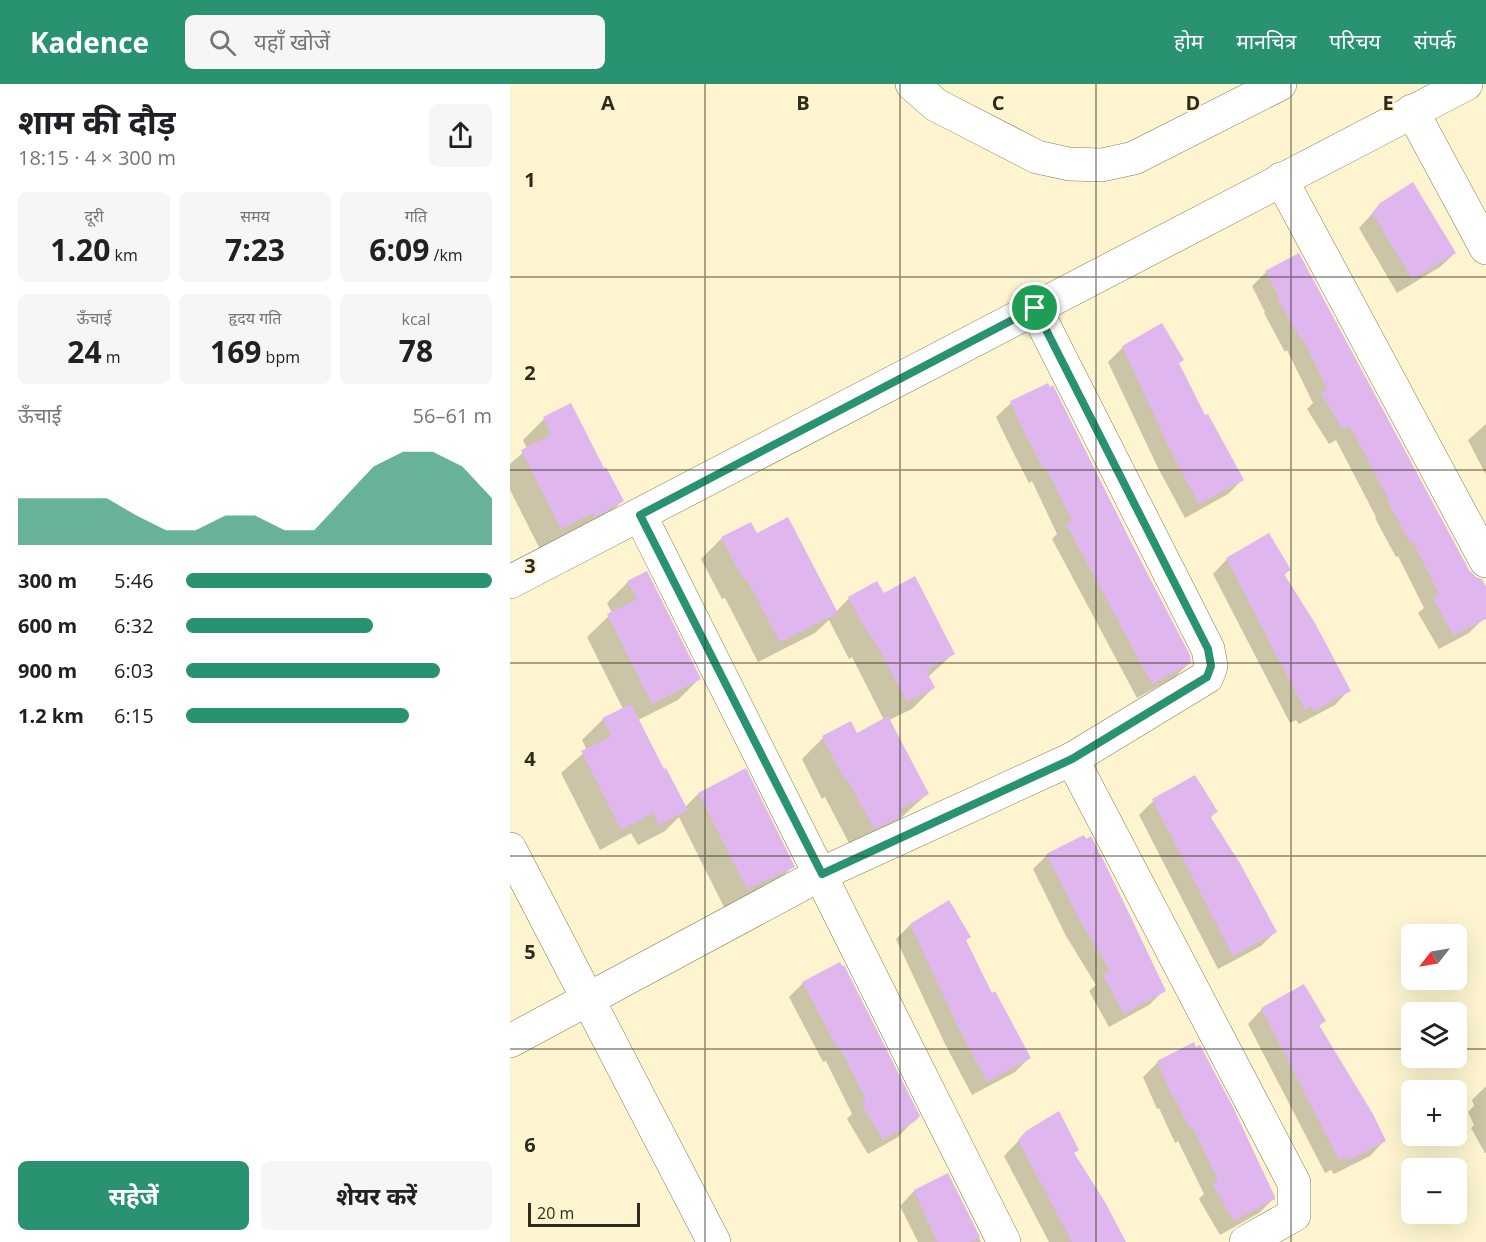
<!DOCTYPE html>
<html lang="hi">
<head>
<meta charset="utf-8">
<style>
	:root { --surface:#fff; --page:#f6f6f6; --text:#202124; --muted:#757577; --accent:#299270 }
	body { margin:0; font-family:"Open Sans","Noto Sans Devanagari",sans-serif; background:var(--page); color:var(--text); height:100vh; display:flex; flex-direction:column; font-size:22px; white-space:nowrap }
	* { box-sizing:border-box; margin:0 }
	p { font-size:20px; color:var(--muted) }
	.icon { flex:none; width:33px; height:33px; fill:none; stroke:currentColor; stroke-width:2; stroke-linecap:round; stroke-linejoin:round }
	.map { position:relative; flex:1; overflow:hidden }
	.sheet { display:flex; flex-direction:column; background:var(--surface); width:510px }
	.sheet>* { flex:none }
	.needle { width:39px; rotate:239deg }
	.fabs { position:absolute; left:891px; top:840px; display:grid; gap:12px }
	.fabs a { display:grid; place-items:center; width:66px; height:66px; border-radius:9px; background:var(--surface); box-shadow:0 6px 24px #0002; font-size:30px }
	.scale { position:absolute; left:18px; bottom:15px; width:112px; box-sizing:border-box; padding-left:6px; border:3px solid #2e2b1c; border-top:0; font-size:16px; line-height:21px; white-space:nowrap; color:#2e2b1c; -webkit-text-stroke:4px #fef5d0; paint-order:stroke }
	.pin { position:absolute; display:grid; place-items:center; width:51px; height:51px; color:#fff; margin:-26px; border:3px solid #fff; border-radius:50%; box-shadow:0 2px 6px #0007 }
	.round { display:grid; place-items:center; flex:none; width:63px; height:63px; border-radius:9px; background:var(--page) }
	.summary { display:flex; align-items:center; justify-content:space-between; height:102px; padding:0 18px }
	h1 { font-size:33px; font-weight:700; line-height:45px }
	.stats { display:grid; grid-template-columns:repeat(3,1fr); gap:9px; height:102px; padding:6px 18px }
	.stats div { display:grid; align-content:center; border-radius:9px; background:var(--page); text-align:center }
	.stats b { font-size:30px; font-weight:700 }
	.stats small { font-size:16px; font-weight:400 }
	.stats p { font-size:16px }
	.chart { height:168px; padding:12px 18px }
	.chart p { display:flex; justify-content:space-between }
	.chart svg { width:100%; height:108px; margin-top:6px; fill:var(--accent); opacity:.7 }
	.action { display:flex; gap:12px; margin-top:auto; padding:12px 18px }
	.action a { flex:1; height:69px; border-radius:9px; background:var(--accent); color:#fff; font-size:24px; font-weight:700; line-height:69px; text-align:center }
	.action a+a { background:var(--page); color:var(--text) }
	ul { padding:0 18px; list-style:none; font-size:20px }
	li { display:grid; grid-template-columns:96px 72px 1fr; align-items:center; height:45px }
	li i { height:15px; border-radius:8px; background:var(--accent) }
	header { display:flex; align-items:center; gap:36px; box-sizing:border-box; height:84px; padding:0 30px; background:var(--accent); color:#fff }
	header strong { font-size:28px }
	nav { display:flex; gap:33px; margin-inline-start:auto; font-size:21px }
	.search { width:420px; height:54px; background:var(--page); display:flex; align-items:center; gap:15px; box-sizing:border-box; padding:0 21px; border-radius:9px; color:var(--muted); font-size:22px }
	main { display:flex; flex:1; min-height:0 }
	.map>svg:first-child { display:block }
	.shadow { fill:#0003 }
	.building { fill:#e0b6ef }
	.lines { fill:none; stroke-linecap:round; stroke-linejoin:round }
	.minor-casing { stroke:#837c5a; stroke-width:34 }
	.minor { stroke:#fff; stroke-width:33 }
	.route-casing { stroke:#fff; stroke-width:12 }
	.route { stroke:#299270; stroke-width:8 }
	.grid { fill:none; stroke:#2e2b1c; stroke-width:1.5; stroke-opacity:0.55 }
	.grid-label { font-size:20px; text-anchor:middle; font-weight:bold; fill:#2e2b1c; stroke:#fef5d0; stroke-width:4.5; stroke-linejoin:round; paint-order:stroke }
</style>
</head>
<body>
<header>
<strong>Kadence</strong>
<div class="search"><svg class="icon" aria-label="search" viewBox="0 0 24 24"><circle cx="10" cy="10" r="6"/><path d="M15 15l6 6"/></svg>यहाँ खोजें</div>
<nav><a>होम</a><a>मानचित्र</a><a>परिचय</a><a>संपर्क</a></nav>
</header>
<main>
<section class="sheet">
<div class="summary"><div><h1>शाम की दौड़</h1><p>18:15 · 4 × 300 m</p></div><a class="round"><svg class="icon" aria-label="share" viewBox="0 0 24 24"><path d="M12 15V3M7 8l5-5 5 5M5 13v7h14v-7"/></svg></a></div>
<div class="stats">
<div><p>दूरी</p><b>1.20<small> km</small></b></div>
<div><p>समय</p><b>7:23</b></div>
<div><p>गति</p><b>6:09<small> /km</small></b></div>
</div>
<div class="stats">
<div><p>ऊँचाई</p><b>24<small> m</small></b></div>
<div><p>हृदय गति</p><b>169<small> bpm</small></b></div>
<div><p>kcal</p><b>78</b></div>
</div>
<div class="chart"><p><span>ऊँचाई</span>56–61 m</p>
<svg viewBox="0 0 160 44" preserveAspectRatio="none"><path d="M0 44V25L10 25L20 25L30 25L40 32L50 38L60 38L70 32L80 32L90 38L100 38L110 25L120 12L130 6L140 6L150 12L160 25V44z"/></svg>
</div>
<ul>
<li><b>300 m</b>5:46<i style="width:100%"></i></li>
<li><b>600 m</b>6:32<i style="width:61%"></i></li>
<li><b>900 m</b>6:03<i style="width:83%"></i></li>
<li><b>1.2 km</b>6:15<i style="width:73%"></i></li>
</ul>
<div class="action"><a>सहेजें</a><a>शेयर करें</a></div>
</section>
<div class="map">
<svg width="976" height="1158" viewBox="0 0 976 1158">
	<rect width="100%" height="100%" fill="#fef5d0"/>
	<g class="shadow">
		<polygon points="871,120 945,169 930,183 887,209 849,144"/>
		<polygon points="756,188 958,487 976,506 976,532 959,549 929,565 908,529 914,524 888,472 886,473 865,434 866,433 826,356 819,360 797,325 803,319 777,266 775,268 754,229 755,228 742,202"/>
		<polygon points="613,263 672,276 668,280 694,333 732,396 718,410 675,434 647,382 598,278"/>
		<polygon points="501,319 680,578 665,593 627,614 542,455 547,450 522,397 519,399 502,366 486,333"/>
		<polygon points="60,321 93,386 112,417 91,438 30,465 0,406 0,380 17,365 13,356 34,335"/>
		<polygon points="976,340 976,391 958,356"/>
		<polygon points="246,451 326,528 339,514 373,511 443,570 418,593 423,604 402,625 379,636 417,710 370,753 342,765 315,713 312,715 292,675 313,654 340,639 346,651 374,636 342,573 339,575 319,536 305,549 248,578 215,514 212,515 191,475 212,454"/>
		<polygon points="717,475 779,486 773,492 839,606 825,621 789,640 786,636 780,639 703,490"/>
		<polygon points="118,498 189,595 168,616 128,636 153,687 175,723 188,710 235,686 283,782 262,803 215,825 169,733 155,747 128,761 121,749 90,766 51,689 77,666 72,656 93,635 113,625 77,553 102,529 97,519"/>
		<polygon points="643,717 706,728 700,734 765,848 751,862 708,885 629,731"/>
		<polygon points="537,771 654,906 639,921 599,943 579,907 586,901 556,852 523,785"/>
		<polygon points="400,841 459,853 455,857 482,911 519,974 505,988 462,1011 435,960 386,855"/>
		<polygon points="293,899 408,1032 388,1053 358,1070 337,1035 342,1030 316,977 313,978 279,913"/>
		<polygon points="752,925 814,937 808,943 874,1057 860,1072 824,1090 821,1086 815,1089 738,940"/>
		<polygon points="683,960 763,1115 749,1129 710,1151 689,1115 694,1110 668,1057 665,1059 649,1024 647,1025 633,993 647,979"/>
		<polygon points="976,1002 976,1069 975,1069 961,1044 964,1041 958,1028 964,1022 962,1016"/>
		<polygon points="517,1048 567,1066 563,1070 614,1158 539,1158 494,1072"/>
		<polygon points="438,1091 471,1158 408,1158 390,1122 404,1107"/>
	</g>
	<g class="building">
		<polygon points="903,98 946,169 902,195 862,129 870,119"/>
		<polygon points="789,169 959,486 966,493 972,495 976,503 976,535 944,551 922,514 929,510 903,458 901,460 878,418 880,418 840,342 833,346 811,309 817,305 792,253 790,254 767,214 769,213 755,187"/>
		<polygon points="652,239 674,276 669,279 695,331 698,330 734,396 689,420 661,368 612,262"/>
		<polygon points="538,299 540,303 543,301 618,452 680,571 681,579 642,600 556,440 562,437 536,384 534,385 516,352 500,317"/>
		<polygon points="61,319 94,384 96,383 114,417 85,433 83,429 51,445 11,366 41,351 33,333"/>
		<polygon points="278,433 328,529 270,558 236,494 233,495 211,453 241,438 247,449"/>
		<polygon points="759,449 781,486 774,490 805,539 841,607 804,627 801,622 795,626 716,474"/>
		<polygon points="137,487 191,595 142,620 97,530 127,515 117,497"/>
		<polygon points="405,492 445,570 416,586 425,604 397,618 363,554 361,555 338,513 367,497 374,509"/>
		<polygon points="121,620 154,685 156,684 178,726 149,741 143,729 111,746 71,667 101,652 92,634"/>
		<polygon points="378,632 419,710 389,726 393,732 364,745 336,693 334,695 312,652 341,637 347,649"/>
		<polygon points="236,684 285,783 237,805 188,709"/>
		<polygon points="685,691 708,728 700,732 731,781 767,848 723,872 642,715"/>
		<polygon points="574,751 576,755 581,752 593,775 656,907 614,930 593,891 600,887 570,837 536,770"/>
		<polygon points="439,816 461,853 456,856 482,909 485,907 521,974 477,998 449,945 400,840"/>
		<polygon points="330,878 332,882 334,881 410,1032 404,1038 373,1056 351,1019 356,1016 330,964 328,965 292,898"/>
		<polygon points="794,900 816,937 809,941 863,1030 876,1057 838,1077 836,1073 829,1076 751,924"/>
		<polygon points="684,958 686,963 690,961 723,1023 765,1113 765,1115 724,1137 702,1100 708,1096 683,1044 680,1045 663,1011 662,1012 647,977"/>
		<polygon points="549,1027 569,1066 564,1069 595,1118 616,1158 562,1158 508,1056 516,1047"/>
		<polygon points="438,1089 470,1153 459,1158 427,1158 404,1106"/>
	</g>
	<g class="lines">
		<g class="minor-casing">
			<g id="minor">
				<polyline points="402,0 426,21 527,73 559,80 592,81 624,74 770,0"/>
				<polyline points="902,27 976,164"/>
				<polyline points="771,95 976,477"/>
				<polyline points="130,431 494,1158"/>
				<polyline points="0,498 956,0"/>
				<polyline points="562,675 784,1099 784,1131 736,1158"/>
				<polyline points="0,765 204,1158"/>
				<polyline points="0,957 311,790 562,675 697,593 701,582 698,565 525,224"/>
			</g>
		</g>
		<use href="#minor" class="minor"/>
	</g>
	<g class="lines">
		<g class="route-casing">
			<polygon id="route" points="525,224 698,565 701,582 697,593 562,675 312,790 130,431"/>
		</g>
		<use href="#route" class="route"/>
	</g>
	<path class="grid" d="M195,0V1158M390,0V1158M586,0V1158M781,0V1158M0,193H976M0,386H976M0,579H976M0,772H976M0,965H902M946,965H976"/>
	<g class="grid-label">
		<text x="98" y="26">A</text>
		<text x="293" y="26">B</text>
		<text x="488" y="26">C</text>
		<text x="683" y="26">D</text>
		<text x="878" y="26">E</text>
		<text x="20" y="103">1</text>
		<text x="20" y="296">2</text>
		<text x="20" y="489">3</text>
		<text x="20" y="682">4</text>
		<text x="20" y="875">5</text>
		<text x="20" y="1068">6</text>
	</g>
</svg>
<div class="fabs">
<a><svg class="needle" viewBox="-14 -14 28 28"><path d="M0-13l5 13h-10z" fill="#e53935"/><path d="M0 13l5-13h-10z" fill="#757577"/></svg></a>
<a><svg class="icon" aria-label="layers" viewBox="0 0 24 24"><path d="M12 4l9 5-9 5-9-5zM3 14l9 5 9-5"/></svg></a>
<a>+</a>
<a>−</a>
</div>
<div class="scale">20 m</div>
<div class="pin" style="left:525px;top:224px;background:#1e9e55"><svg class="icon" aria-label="arrive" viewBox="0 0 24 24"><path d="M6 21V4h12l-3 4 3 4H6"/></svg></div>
</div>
</main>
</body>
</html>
